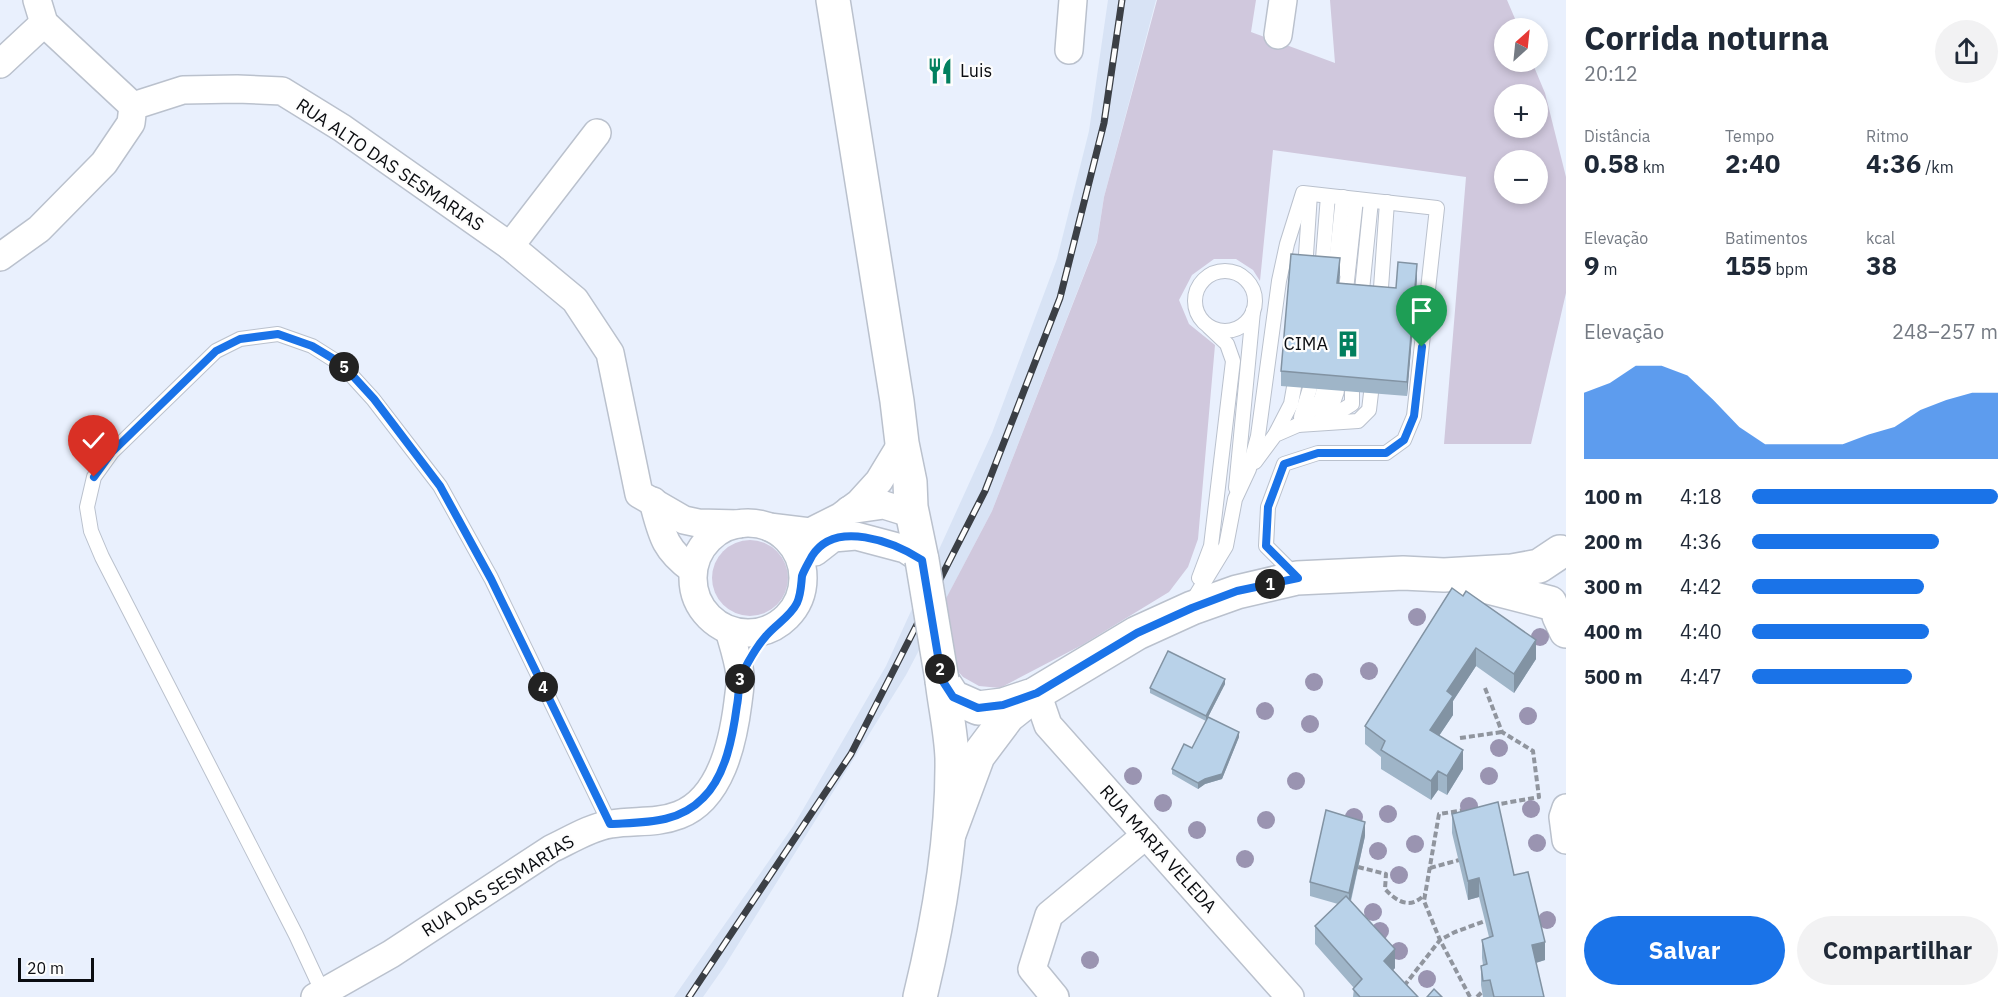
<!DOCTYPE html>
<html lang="pt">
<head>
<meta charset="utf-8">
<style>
	:root { --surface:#fff; --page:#f2f2f3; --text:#1f2937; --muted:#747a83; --accent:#1a73e8 }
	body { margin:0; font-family:"IBM Plex Sans",sans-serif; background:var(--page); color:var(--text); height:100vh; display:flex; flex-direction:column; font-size:22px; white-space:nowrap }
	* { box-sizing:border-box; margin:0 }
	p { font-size:20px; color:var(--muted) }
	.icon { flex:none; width:33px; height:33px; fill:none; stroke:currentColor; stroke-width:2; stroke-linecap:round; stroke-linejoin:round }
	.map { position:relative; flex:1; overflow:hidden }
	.panel { display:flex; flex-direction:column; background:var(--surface); width:450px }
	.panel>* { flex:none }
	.needle { width:39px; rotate:27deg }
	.controls { position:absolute; left:1494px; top:18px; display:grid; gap:12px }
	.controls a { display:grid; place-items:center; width:54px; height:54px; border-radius:50%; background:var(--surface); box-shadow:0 3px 9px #0003; font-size:30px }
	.scale { position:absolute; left:18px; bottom:15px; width:76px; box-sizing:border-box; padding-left:6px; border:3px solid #0b0d11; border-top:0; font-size:16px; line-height:21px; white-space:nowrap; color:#0b0d11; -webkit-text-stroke:4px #fdfdfd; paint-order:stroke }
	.pin { position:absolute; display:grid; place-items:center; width:51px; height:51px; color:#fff; margin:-62px -26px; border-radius:50% 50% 50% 0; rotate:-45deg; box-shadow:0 0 6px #0007 }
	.pin .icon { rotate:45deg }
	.km { position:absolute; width:30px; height:30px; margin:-15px; border-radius:50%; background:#222; color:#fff; font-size:16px; line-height:30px; text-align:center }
	.round { display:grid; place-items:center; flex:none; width:63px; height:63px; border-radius:32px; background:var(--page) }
	.headline { display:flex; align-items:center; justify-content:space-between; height:102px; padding:0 18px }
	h1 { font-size:33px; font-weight:700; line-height:45px }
	.stats { display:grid; grid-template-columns:repeat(3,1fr); gap:9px; height:102px; padding:6px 18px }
	.stats div { display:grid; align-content:center }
	.stats b { font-size:26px; font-weight:700 }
	.stats small { font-size:16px; font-weight:400 }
	.stats p { font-size:16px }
	.chart { height:168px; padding:12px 18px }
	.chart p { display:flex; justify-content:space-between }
	.chart svg { width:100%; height:108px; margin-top:6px; fill:var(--accent); opacity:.7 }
	.action { display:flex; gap:12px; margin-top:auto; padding:12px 18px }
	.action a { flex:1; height:69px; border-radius:36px; background:var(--accent); color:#fff; font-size:24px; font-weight:700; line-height:69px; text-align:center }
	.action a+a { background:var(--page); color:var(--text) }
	ul { padding:0 18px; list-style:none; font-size:20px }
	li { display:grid; grid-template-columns:96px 72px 1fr; align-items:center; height:45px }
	li i { height:15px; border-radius:8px; background:var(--accent) }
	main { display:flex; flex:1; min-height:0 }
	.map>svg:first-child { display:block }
	.built { fill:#d8e3f5 }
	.green { fill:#d0c8dd; fill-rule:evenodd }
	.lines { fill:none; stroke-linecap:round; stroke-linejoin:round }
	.lane-casing { stroke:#bac1cd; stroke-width:16 }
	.street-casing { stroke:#bac1cd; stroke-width:30 }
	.secondary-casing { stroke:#bac1cd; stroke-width:36 }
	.path { stroke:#90959e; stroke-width:4; stroke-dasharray:6 3; stroke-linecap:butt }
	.lane { stroke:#fff; stroke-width:14 }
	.street { stroke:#fff; stroke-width:27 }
	.secondary { stroke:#fff; stroke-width:33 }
	.rail-casing { stroke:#3b3f45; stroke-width:7 }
	.rail { stroke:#fdfdfd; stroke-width:4.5; stroke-dasharray:14; stroke-linecap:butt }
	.secondary-bridge-casing { stroke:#bac1cd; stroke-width:36; stroke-linecap:butt }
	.secondary-bridge { stroke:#fff; stroke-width:33 }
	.tree { fill:#9a94b1 }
	.wall { fill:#9fb5c8 }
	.shaded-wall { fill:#8293a3 }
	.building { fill:#b9d2e9; stroke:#8293a3; stroke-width:1.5 }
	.route-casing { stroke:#fff; stroke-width:12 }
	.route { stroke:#1a73e8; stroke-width:8 }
	.labels { text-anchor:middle; stroke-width:4.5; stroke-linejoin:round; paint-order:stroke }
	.poi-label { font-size:18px; fill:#0b0d11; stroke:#fdfdfd; text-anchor:start }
	.street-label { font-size:18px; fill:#0b0d11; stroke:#fdfdfd }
</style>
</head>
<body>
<main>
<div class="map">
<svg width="1566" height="997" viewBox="0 0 1566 997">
	<rect width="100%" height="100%" fill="#e9f0fd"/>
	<polygon class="built" points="1108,0 1156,0 1104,197 1097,241 992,511 906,675 724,967 703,997 674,997 794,825 886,666 992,433 1057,259 1089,131"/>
	<g class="green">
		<path d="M1157,0H1256L1251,32L1335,63L1330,0H1507L1519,28H1504V62H1532L1545,93L1566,177V293L1531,444H1444L1466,177L1273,150L1260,281L1253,270L1236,259H1214L1192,275L1179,300L1189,324L1215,345L1198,539L1188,567L1169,592L1082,645L1000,688L979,686L963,677L956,669L941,608L992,511L1097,242L1104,197ZM1504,94H1538V128H1504ZM1504,160H1538V194H1504Z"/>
		<circle cx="750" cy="578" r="38"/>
	</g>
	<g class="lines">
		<g class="lane-casing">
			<g id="lane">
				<polyline points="1305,270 1310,194"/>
				<polyline points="1322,271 1328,196"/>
				<circle cx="1225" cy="301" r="30"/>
				<polyline points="1335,272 1343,197"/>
				<polyline points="1345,299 1356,199"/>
				<polyline points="1361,300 1371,201"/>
				<polyline points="1380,302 1387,202"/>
				<polyline points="1301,417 1310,388"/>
				<polyline points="1319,422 1334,400 1337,391"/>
				<polyline points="1323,422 1352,404 1352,392"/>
				<polyline points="1298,425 1321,400 1324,389"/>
				<polyline points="1275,435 1291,404 1294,387"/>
				<polyline points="1255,462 1275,435 1298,425 1358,421 1369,410 1371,393"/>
				<polyline points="1236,488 1253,311"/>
				<polyline points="1199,578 1211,546 1233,361 1227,344 1209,327"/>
				<polyline points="1192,602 1226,546 1235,499 1249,469 1258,436 1279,281 1287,244 1303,193 1437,208 1414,416 1404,440 1386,453 1318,453 1284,464 1268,507 1266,546 1296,576"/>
				<polyline points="323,993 296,935 102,557 91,531 87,507 94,477 112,452 216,351 240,339 278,334 312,346 342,365 373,399 440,486 491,578 610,824"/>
			</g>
		</g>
		<g class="street-casing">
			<g id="street">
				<polyline points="37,0 44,23 133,106"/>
				<polyline points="1278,35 1283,0"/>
				<polyline points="1069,50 1073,0"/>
				<polyline points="0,64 44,23"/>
				<polyline points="510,246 597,133"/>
				<polyline points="0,257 39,229 104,163 131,123 133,106 183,90 237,89 282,91 342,128 510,246 575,300 610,353 639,494 684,520 698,523 739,524"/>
				<path d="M653,501C662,535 664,549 693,570"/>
				<polyline points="849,510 884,505 913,514"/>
				<circle cx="748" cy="578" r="55"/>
				<polyline points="769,527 810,532 840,517 859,503 879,481 902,443"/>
				<polyline points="815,552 833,538 856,536 905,549 922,560"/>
				<polyline points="1037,693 1048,725 1290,997"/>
				<polyline points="1566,808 1563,817 1566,840"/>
				<path d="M315,997L391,954L551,849C570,840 591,827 611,824C634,820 656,824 679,815C721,799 733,742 738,702C739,693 741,683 740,674C738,659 733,644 729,630"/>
				<polyline points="1055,997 1032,969 1049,915 1146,835"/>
			</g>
		</g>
		<g class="secondary-casing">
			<g id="secondary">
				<polyline points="833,0 897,401 902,443 910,482 911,507 922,560"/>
				<polyline points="1469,582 1550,603"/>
				<polyline points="1559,616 1566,631"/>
				<polyline points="942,680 953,697 978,708 1003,705 1030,696"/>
				<polyline points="949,834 978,756 1008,716 1037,693 1137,633 1192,608 1237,592 1297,578 1403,573 1444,575 1512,571 1539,566 1560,552"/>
				<path d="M920,997C939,919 953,838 952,758C951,732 945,706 942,680"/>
			</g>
		</g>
		<g class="path">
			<polyline points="1485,688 1502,732 1533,751 1539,797 1494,805"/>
			<polyline points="1460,738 1502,732"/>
			<path d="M1358,867L1386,874L1385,889C1397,902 1411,910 1425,894"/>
			<polyline points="1430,868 1459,860"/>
			<polyline points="1404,986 1440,940 1455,932 1485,921"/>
			<polyline points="1470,997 1440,940 1424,901 1439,814 1478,808"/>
			<polyline points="1477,997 1482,992"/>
		</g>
		<use href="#lane" class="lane"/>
		<use href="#street" class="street"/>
		<use href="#secondary" class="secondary"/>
		<g class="rail-casing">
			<polyline id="rail" points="689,997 851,754 985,491 1060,298 1104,123 1122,0"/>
		</g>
		<use href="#rail" class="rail"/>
		<g class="secondary-bridge-casing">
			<polyline id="secondary-bridge" points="922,560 942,680"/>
		</g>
		<use href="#secondary-bridge" class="secondary-bridge"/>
	</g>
	<g class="tree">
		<circle cx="1417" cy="617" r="9"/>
		<circle cx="1540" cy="637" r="9"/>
		<circle cx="1369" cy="671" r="9"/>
		<circle cx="1314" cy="682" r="9"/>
		<circle cx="1265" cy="711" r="9"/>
		<circle cx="1528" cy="716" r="9"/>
		<circle cx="1310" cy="724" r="9"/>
		<circle cx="1499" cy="748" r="9"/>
		<circle cx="1133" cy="776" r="9"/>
		<circle cx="1489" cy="776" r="9"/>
		<circle cx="1296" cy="781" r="9"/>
		<circle cx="1163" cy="803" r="9"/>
		<circle cx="1469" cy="806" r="9"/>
		<circle cx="1531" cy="809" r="9"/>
		<circle cx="1388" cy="814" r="9"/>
		<circle cx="1354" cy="817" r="9"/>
		<circle cx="1266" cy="820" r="9"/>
		<circle cx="1197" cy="830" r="9"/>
		<circle cx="1537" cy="843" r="9"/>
		<circle cx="1415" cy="844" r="9"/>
		<circle cx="1378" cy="851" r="9"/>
		<circle cx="1245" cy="859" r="9"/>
		<circle cx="1399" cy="875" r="9"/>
		<circle cx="1373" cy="912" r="9"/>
		<circle cx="1547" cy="920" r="9"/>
		<circle cx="1380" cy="931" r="9"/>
		<circle cx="1399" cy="951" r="9"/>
		<circle cx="1090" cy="960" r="9"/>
		<circle cx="1427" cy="979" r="9"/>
	</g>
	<g class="wall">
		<polygon points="1340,273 1339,283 1396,288 1417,278 1407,396 1281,386 1281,371"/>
		<polygon points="1452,588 1536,659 1514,693 1476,666 1453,701 1453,715 1439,736 1463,769 1447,795 1438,790 1431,800 1381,769 1381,757 1365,744 1365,726"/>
		<polygon points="1225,684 1206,721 1150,693 1150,688"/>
		<polygon points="1239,737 1222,779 1205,784 1198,789 1172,774 1172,769 1192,748"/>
		<polygon points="1452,814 1514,875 1545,960 1536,963 1544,997 1483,997 1481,985 1481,966 1483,965 1482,958 1482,940 1489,937 1479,897 1468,900 1452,833"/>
		<polygon points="1365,836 1351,901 1395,968 1393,970 1418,997 1353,997 1354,988 1315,944 1315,926 1338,904 1310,896 1310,882"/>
	</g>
	<g class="shaded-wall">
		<polygon points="1340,258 1340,273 1337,298 1337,283"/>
		<polygon points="1417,264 1417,278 1407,396 1407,382"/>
		<polygon points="1536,640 1536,659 1514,693 1514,674"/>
		<polygon points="1476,648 1476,666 1453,701 1453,715 1430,749 1430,730 1447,691"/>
		<polygon points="1225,679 1225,684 1206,721 1206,716"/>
		<polygon points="1239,732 1239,737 1222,779 1205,784 1198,789 1198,783"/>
		<polygon points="1463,750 1463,769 1447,795 1447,776"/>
		<polygon points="1438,771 1438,790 1431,800 1431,781"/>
		<polygon points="1365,822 1365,836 1349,907 1349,893"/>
		<polygon points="1479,878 1479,897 1468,900 1468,881"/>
		<polygon points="1545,942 1545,960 1532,964 1532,945"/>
		<polygon points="1395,949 1395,968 1384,980 1384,961"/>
	</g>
	<g class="building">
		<polygon points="1291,254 1340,258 1337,283 1396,288 1398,262 1417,264 1407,382 1281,371"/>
		<polygon points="1452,588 1463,596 1466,591 1536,640 1514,674 1476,648 1447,691 1453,696 1430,730 1463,750 1447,776 1438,771 1431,781 1381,750 1385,741 1365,726"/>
		<polygon points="1168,651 1225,679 1206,716 1150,688"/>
		<polygon points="1208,717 1239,732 1222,774 1205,779 1198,783 1172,769 1184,744 1192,748"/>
		<polygon points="1498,802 1514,875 1528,872 1545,942 1532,945 1544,997 1494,997 1490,980 1483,981 1481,966 1487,964 1482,940 1493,936 1479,878 1468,881 1452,814"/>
		<polygon points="1326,810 1365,822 1349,893 1310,882"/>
		<polygon points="1346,896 1395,949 1384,961 1418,997 1360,997 1353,989 1362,979 1315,926"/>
		<polygon points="1434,989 1442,997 1427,997"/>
	</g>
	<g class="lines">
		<g class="route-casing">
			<path id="route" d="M94,477L112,452L216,351L240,339L278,334L312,346L342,364L374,399L440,486L491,579L610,824C644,822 678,824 703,798C726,776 733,735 737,705C739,696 738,683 742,674C748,662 757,646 766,636C776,624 790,617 797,603C801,594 801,586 802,576C804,570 809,562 812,556C835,519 894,542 922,560L942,680L953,697L978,708L1003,705L1037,693L1137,633L1192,608L1237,591L1298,578L1266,546L1268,507L1284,464L1318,453H1386L1404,440L1414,416L1422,347"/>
		</g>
		<use href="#route" class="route"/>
	</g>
	<defs>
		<g id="restaurant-bare" transform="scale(2.07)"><path d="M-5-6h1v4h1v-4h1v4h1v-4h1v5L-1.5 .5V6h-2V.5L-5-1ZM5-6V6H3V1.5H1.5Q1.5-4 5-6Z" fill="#017f5e" stroke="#fdfdfd" stroke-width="2.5" paint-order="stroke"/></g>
		<g id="building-bare" transform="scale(2.07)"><path d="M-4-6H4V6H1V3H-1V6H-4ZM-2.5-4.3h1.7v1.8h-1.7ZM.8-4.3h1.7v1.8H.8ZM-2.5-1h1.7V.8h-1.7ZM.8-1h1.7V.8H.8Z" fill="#017f5e" stroke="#fdfdfd" stroke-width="2.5" paint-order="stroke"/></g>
	</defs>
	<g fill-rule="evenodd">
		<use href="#restaurant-bare" x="940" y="71"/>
		<use href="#building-bare" x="1348" y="344"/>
	</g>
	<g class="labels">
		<g class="poi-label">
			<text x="960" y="77">Luis</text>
			<text x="1328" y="350" text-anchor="end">CIMA</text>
		</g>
		<g class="street-label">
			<text transform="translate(390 165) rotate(34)" y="6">RUA ALTO DAS SESMARIAS</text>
			<text transform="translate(1158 849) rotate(48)" y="6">RUA MARIA VELEDA</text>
			<text transform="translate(498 886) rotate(-32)" y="6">RUA DAS SESMARIAS</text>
		</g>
	</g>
</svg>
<div class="controls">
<a><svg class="needle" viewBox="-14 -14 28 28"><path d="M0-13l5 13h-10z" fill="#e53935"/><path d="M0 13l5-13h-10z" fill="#747a83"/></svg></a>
<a>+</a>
<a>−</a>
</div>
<div class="scale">20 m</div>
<div class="pin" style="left:1422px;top:347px;background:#1e9e55"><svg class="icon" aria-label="arrive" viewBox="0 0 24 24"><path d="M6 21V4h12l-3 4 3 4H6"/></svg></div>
<div class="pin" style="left:94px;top:477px;background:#d93025"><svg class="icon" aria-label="check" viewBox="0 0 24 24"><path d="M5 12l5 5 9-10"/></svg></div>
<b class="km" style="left:1270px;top:584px">1</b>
<b class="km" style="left:940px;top:669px">2</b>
<b class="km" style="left:740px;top:679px">3</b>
<b class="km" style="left:543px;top:687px">4</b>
<b class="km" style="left:344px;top:367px">5</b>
</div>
<section class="panel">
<div class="headline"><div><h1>Corrida noturna</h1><p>20:12</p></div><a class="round"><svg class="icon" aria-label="share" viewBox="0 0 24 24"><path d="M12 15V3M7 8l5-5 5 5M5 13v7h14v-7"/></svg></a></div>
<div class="stats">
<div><p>Distância</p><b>0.58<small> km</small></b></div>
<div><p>Tempo</p><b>2:40</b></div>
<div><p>Ritmo</p><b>4:36<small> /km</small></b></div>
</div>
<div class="stats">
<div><p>Elevação</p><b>9<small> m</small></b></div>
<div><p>Batimentos</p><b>155<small> bpm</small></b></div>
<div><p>kcal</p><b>38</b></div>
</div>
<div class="chart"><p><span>Elevação</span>248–257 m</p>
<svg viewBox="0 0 160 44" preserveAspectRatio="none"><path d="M0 44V17L10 13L20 6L30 6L40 10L50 20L60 31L70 38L80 38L90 38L100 38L110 34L120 31L130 24L140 20L150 17L160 17V44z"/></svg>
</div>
<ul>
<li><b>100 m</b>4:18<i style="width:100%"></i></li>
<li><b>200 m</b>4:36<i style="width:76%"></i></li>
<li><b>300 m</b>4:42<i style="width:70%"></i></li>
<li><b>400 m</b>4:40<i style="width:72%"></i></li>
<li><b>500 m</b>4:47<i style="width:65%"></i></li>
</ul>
<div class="action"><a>Salvar</a><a>Compartilhar</a></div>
</section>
</main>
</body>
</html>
